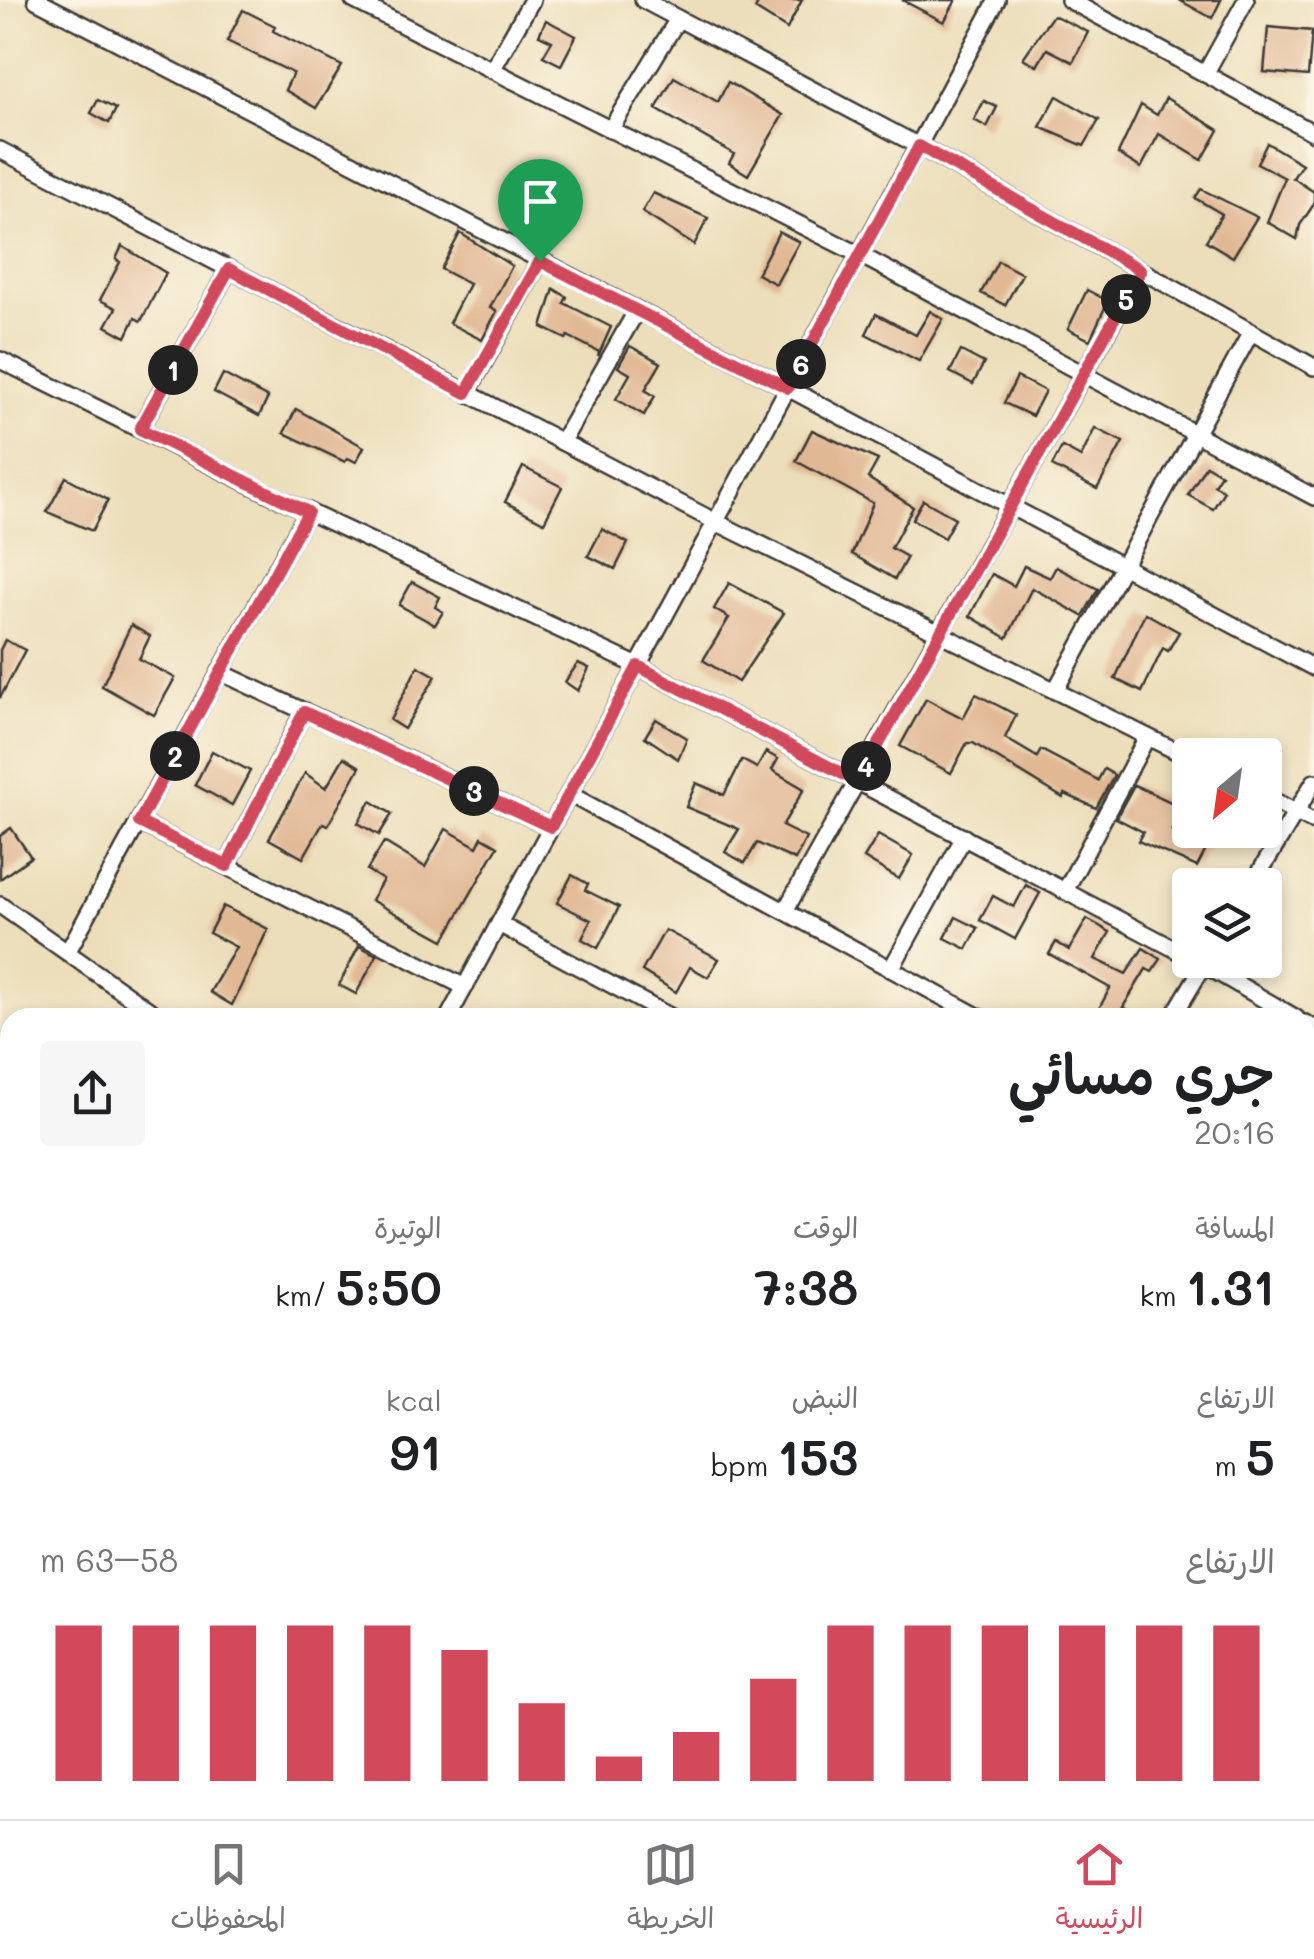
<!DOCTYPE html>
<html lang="ar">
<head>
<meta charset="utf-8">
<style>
	:root { --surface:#fff; --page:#f6f6f6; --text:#202124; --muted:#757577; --line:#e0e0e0; --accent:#d1495b }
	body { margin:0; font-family:Mali,"Playpen Sans Arabic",sans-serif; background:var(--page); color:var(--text); direction:rtl; height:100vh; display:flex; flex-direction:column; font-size:38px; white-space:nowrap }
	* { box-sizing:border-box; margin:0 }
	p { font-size:32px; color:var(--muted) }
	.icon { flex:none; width:55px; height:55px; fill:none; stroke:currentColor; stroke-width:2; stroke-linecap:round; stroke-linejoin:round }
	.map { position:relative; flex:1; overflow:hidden; direction:ltr }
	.drawer { position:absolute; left:0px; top:1008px; width:1315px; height:812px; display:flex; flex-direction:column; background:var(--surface); border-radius:30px 30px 0 0; box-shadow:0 5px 15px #0003; direction:rtl }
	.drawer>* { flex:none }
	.needle { width:65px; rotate:209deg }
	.tools { position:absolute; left:1172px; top:738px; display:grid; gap:20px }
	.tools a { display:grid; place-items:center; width:110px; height:110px; border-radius:10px; background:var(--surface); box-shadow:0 5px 15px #0003; font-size:50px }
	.pin { position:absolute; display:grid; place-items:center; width:85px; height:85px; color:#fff; margin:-102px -42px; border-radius:50% 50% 50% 0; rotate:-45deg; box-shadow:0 0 10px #0007 }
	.pin .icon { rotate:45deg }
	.km { position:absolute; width:50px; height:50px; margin:-25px; border-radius:50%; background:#222; color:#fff; font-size:28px; line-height:50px; text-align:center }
	.round { display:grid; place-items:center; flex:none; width:105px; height:105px; border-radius:10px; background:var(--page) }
	.summary { display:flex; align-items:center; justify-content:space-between; height:170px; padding:0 40px }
	h1 { font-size:55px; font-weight:600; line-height:75px }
	.metrics { display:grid; grid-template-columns:repeat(3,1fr); gap:15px; height:170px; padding:10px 40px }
	.metrics div { display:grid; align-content:center }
	.metrics b { font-size:50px; font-weight:600 }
	.metrics small { font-size:28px; font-weight:400 }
	.metrics p { font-size:28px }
	.chart { height:280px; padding:20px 40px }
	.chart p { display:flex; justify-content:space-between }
	.chart svg { width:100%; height:180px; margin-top:10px; stroke:var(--accent); stroke-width:6 }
	.tabs { display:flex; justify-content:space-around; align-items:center; height:140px; border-top:2px solid var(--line); background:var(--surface); font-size:28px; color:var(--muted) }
	.tabs a { display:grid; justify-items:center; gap:5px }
	.tabs .on { color:var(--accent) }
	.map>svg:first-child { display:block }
	.building { fill:#e1b894 }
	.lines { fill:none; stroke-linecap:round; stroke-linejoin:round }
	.minor-casing { stroke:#3b3934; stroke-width:20 }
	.minor { stroke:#fff; stroke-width:15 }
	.route-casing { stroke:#fff; stroke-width:20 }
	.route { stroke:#d1495b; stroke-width:12 }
</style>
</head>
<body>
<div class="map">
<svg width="1314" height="1819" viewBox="0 0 1314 1819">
	<rect width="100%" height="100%" fill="#fcf5e5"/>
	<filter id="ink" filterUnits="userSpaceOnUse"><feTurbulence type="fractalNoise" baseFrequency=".01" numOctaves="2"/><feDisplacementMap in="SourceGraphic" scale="20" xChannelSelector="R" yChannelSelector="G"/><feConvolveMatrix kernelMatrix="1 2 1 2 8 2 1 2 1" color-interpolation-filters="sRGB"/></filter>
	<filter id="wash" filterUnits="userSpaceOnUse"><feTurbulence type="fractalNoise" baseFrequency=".0048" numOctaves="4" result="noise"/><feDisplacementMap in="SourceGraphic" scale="40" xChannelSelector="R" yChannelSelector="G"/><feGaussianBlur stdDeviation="2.25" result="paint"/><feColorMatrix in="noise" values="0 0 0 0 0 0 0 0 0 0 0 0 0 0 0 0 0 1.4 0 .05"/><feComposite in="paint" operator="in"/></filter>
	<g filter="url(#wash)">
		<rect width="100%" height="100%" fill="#ecdeba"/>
		<g id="blocks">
			<g class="building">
				<polygon points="760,0 802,0 787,29 755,9"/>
				<polygon points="902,0 956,0 944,22"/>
				<polygon points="1179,0 1221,0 1212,18"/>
				<polygon points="243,10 275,26 273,31 342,66 316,108 285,90 293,73 227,41"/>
				<polygon points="1053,15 1088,32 1073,62 1047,49 1037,66 1023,58"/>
				<polygon points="546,20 576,36 561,65 543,56 552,41 539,35"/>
				<polygon points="1268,27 1312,31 1308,76 1264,72"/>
				<polygon points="674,77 718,102 728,82 783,115 748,175 729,163 734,154 656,109"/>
				<polygon points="1057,96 1099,120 1084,146 1040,127"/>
				<polygon points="1166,98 1219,130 1202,160 1159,134 1141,168 1118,154 1141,105 1157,115"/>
				<polygon points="98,100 116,109 109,123 91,113"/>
				<polygon points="984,101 997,107 987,127 974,120"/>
				<polygon points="1267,143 1302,164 1293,178 1314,192 1314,204 1300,225 1297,239 1267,222 1285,178 1257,163"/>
				<polygon points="1201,189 1257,217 1233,257 1206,241 1222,214 1195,198"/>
				<polygon points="653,193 708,218 694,245 642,212"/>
				<polygon points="779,232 799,242 776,284 757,274"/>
				<polygon points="460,233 512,266 490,308 497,311 482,340 449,323 469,284 441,269"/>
				<polygon points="122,246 166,273 141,321 135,318 126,337 106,326 116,308 100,300 120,262 116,259"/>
				<polygon points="998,261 1022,274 1005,305 981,293"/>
				<polygon points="554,289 567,297 564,303 611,327 598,356 599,352 568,336 566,339 542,327"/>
				<polygon points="1087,290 1108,301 1090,340 1068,329"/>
				<polygon points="930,311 943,319 919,361 866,334 876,314 916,335"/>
				<polygon points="630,346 661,363 645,390 655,396 644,415 616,399 630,374 618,367"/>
				<polygon points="961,351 984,363 973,384 950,372"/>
				<polygon points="223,374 268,398 259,416 214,392"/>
				<polygon points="1017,377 1045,391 1032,416 1004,403"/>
				<polygon points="296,409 364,447 356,462 348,458 345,462 284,433"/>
				<polygon points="1095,428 1123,442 1097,489 1052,466 1062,447 1081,457"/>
				<polygon points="812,430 878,460 868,478 913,507 891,548 907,557 895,579 852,554 873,503 796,461"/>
				<polygon points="1206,465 1221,474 1214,485 1224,491 1213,509 1188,495"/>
				<polygon points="523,467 562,487 544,522 505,502"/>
				<polygon points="66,477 108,500 92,531 47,512"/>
				<polygon points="923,500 955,518 944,538 912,519"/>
				<polygon points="602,529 628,543 615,569 588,556"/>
				<polygon points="1024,566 1050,578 1056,567 1098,589 1083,616 1032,588 1007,638 970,616 992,574 1014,586"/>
				<polygon points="412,582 440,597 435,607 443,612 435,625 399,605"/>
				<polygon points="729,583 784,613 738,682 703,660 729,618 714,609"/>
				<polygon points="1145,613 1179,632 1168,651 1163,648 1142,692 1115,679"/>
				<polygon points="131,625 150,636 139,659 175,678 154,715 102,686"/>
				<polygon points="5,640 25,650 0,698 0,650"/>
				<polygon points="578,663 589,668 578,691 565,682"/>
				<polygon points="418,666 436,676 404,729 390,720"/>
				<polygon points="976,694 1016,715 1005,738 1037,757 1041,750 1098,780 1104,769 1114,775 1096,808 1065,794 1063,798 973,743 967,743 951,773 900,746 926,699 963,718"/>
				<polygon points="656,719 687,738 678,759 645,737"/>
				<polygon points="212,751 250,771 232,805 195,785"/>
				<polygon points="766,752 778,759 772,770 804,789 782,826 806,838 795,860 757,843 745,863 725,852 739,829 686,807 696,783 724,795 742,760 757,768"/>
				<polygon points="344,757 360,767 328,825 323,823 303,858 269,839 305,773 326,788"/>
				<polygon points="1134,785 1184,808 1172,830 1216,830 1197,867 1138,841 1143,832 1116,818"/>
				<polygon points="371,801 392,814 379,835 358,823"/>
				<polygon points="11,828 31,857 0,879 0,836"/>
				<polygon points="446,829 477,847 482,837 498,846 444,940 371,900 383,880 367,870 384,842 425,867"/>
				<polygon points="878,835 913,855 899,879 864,858"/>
				<polygon points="572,875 588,884 585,890 619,907 598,948 582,939 591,920 557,903"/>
				<polygon points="1026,885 1040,893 1015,939 980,920 993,896 1014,907"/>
				<polygon points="223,906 268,929 232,1005 210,992 236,947 209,933"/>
				<polygon points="956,917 978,928 967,949 945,938"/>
				<polygon points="1087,919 1110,932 1095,959 1126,974 1143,948 1161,959 1152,972 1146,969 1123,1007 1142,1018 1094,1018 1110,988 1049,954 1056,942 1069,950"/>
				<polygon points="665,930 719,959 708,977 690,967 676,992 642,971"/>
				<polygon points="359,946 377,955 356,994 339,985"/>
			</g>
		</g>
	</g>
	<g filter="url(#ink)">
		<use href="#blocks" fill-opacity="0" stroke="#3b3934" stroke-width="2.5"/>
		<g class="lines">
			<g class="minor-casing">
				<g id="minor">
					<polyline points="36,0 788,388 1314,668"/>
					<polyline points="353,0 860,255 1314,497"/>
					<polyline points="643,0 919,146 1314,367"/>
					<polyline points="1069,0 1314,133"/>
					<polyline points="492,70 532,0"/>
					<polyline points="1205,74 1246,0"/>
					<polyline points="610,130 678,19"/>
					<polyline points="0,150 716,522 1190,758"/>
					<polyline points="0,360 270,494 638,666 1190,957"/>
					<polyline points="467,393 540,261"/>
					<polyline points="140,429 229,269"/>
					<polyline points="562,442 637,310"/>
					<polyline points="220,672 551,827"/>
					<polyline points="1055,691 1251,332"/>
					<polyline points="569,794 981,1018"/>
					<polyline points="1265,796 1314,822"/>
					<polyline points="139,822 465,987"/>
					<polyline points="227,866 304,711"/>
					<polyline points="1252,885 1314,782"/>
					<polyline points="1065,891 1147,737"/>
					<polyline points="0,905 160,1018"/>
					<polyline points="785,911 1141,271"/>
					<polyline points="499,924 673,1018"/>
					<polyline points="68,951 308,511"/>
					<polyline points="1196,960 1296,1018"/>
					<polyline points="891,969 964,837"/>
					<polyline points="448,1018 997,0"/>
					<polyline points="1172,1018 1207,960"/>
					<polyline points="1305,1023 1314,1028"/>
					<polyline points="1305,1200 1314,1205"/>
					<polyline points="0,1268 10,1250"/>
					<polyline points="0,1333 10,1339"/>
					<polyline points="1305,1370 1314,1375"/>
					<polyline points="0,1519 10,1524"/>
					<polyline points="1305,1532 1314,1521"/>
					<polyline points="0,1695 10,1700"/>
					<polyline points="1305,1768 1314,1770"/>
					<polyline points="227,1810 245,1819"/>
					<polyline points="551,1810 568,1819"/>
					<polyline points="871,1810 887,1819"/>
					<polyline points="37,1819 41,1810"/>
					<polyline points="299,1819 304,1810"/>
					<polyline points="726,1819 731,1810"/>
					<polyline points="1090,1819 1093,1810"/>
				</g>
			</g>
			<use href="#minor" class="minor"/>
		</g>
	</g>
	<g class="lines" filter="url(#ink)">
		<g class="route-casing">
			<polygon id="route" points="919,146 1141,270 858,782 638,666 551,827 304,712 227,866 139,822 308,512 140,429 229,269 466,393 540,261 788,388"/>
		</g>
		<use href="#route" class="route"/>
	</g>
</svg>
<div class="tools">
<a><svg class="needle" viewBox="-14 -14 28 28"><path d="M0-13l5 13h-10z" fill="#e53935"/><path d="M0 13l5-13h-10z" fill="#757577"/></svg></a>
<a><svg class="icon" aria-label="layers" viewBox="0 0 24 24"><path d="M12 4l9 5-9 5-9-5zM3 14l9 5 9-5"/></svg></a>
</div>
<div class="pin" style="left:540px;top:261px;background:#1e9e55"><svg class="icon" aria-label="arrive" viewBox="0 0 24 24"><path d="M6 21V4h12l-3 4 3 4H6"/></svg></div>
<b class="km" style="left:173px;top:370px">1</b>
<b class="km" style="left:175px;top:756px">2</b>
<b class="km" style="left:474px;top:791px">3</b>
<b class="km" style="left:866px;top:766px">4</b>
<b class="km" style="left:1126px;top:299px">5</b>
<b class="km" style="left:801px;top:364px">6</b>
<section class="drawer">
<div class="summary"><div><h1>جري مسائي</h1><p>20:16</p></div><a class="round"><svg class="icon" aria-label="share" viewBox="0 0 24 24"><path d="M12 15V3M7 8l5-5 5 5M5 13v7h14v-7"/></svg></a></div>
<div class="metrics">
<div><p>المسافة</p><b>1.31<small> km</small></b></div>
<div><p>الوقت</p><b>7:38</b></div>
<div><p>الوتيرة</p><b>5:50<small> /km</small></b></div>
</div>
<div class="metrics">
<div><p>الارتفاع</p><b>5<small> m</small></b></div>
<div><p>النبض</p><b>153<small> bpm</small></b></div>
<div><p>kcal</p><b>91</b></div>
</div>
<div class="chart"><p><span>الارتفاع</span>58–63 m</p>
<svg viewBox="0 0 160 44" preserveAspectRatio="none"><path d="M5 44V6M15 44V6M25 44V6M35 44V6M45 44V6M55 44V12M65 44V25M75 44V38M85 44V32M95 44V19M105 44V6M115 44V6M125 44V6M135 44V6M145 44V6M155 44V6"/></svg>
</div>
</section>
</div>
<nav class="tabs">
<a class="on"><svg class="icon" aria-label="home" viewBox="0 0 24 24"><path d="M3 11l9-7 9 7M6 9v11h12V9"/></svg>الرئيسية</a>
<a><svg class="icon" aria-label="map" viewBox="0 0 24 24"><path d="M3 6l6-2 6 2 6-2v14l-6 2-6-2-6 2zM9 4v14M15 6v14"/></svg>الخريطة</a>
<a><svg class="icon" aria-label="saved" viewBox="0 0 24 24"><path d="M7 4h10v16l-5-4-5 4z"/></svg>المحفوظات</a>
</nav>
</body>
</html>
